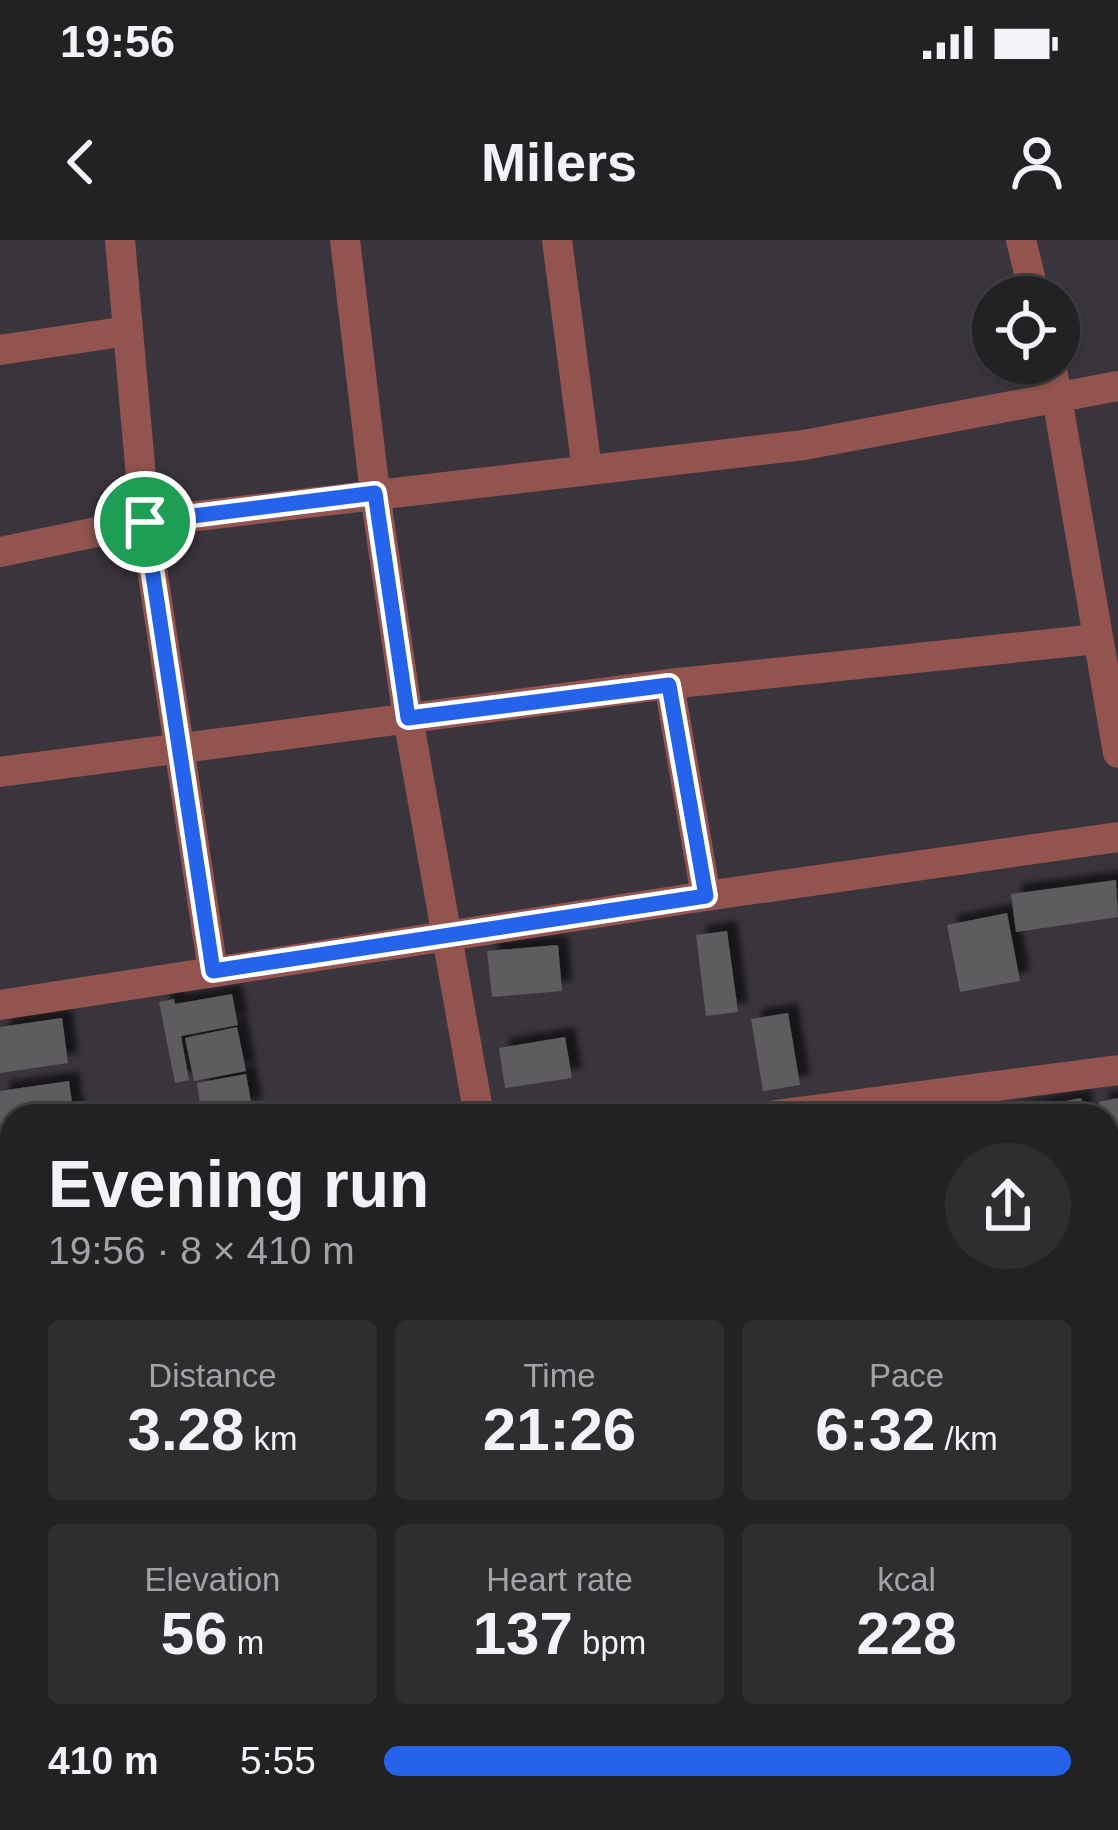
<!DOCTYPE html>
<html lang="en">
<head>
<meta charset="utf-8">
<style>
	:root { --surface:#222123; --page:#2e2e30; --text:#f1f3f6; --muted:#a2a3a6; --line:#3f3e41; --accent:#2563eb }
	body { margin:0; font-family:Arial,sans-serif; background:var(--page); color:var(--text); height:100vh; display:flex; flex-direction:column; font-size:45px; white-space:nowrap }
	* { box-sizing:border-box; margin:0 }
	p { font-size:39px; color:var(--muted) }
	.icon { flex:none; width:66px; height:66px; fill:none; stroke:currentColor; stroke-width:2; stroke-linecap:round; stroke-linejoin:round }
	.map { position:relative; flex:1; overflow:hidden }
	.drawer { position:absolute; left:0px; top:864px; width:1119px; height:726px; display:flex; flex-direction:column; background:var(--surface); border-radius:36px 36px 0 0; box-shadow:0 3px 9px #0004,0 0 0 3px var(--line) }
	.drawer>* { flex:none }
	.controls { position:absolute; left:972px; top:36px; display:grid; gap:24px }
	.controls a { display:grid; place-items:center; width:108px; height:108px; border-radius:50%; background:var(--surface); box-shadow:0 3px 9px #0004,0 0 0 3px var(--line); font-size:60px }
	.pin { position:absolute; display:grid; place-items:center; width:102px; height:102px; color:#fff; margin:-51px; border:6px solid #fff; border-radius:50%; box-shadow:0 3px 12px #0007 }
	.round { display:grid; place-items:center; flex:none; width:126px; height:126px; border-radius:63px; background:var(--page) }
	.headline { display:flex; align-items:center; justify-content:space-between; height:204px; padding:0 48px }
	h1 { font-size:66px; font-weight:700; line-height:90px }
	.figures { display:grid; grid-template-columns:repeat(3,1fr); gap:18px; height:204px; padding:12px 48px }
	.figures div { display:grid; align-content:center; border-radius:12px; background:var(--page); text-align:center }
	.figures b { font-size:60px; font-weight:700 }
	.figures small { font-size:33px; font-weight:400 }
	.figures p { font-size:33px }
	ul { padding:0 48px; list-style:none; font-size:39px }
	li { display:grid; grid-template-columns:192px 144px 1fr; align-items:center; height:90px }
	li i { height:30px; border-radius:15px; background:var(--accent) }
	.status { display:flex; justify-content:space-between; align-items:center; height:84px; padding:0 60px; background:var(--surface); direction:ltr }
	.status svg { height:33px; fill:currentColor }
	header { display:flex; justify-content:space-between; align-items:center; height:156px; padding:0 48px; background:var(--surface); font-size:54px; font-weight:700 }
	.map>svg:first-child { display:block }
	.built { fill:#3a353d; fill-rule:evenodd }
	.building { fill:#5f5c5e; filter:url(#shadow) }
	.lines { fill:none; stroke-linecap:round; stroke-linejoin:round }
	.lane { stroke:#93544f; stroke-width:16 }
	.street { stroke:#93544f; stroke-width:30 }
	.route-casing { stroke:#fff; stroke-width:24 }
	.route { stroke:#2563eb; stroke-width:15 }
</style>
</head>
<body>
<div class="status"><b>19:56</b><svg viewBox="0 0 49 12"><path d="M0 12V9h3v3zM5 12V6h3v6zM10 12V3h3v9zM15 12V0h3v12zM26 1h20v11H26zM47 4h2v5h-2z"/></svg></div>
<header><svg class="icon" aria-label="back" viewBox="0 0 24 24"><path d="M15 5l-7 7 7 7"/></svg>Milers<svg class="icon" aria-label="person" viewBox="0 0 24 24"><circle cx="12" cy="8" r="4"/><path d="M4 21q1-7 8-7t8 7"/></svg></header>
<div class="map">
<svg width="1118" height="1590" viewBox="0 0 1118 1590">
	<defs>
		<filter id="shadow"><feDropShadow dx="10" dy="-10" stdDeviation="3" flood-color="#0009"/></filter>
	</defs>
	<rect width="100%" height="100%" fill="#2e2c2f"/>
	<path class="built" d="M0,0H1118V1590H0ZM993,57H1059V123H993ZM12,876H1107V1578H12Z"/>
	<g class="building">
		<polygon points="1116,640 1118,677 1016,692 1011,654"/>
		<polygon points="1007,673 1020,741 960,752 947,685"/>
		<polygon points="727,691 738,772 706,776 696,695"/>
		<polygon points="558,705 562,751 492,757 487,711"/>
		<polygon points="232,754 238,785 181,796 189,840 175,843 159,762 174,759 175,764"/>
		<polygon points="788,773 800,845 763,851 751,779"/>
		<polygon points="62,778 68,823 0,833 0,787"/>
		<polygon points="237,787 246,831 194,841 185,798"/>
		<polygon points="565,797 572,838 505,848 499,808"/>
		<polygon points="246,834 252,868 202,876 197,843"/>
		<polygon points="69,841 74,876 12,876 12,952 0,954 0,851"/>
		<polygon points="1081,858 1084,876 1001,876 1001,874"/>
		<polygon points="1118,858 1118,951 1116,951 1107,905 1107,876 1101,876 1099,862"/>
		<polygon points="1107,1127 1118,1167 1118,1179 1107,1181"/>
		<rect x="0" y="1207" width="12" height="99"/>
		<polygon points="1118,1240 1118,1287 1107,1289 1107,1242"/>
	</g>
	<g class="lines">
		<polyline class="lane" points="0,1351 12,1350"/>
		<g class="street">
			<polyline points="120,0 145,282 213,731"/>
			<polyline points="345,0 375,253 408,478 479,876"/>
			<polyline points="557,0 587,230"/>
			<polyline points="1021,0 1035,57"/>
			<polyline points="0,110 128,91"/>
			<polyline points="1051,123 1118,513"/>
			<polyline points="0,312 145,282 804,205 1118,146"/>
			<polyline points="669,444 706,656"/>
			<polyline points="0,532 669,444 1097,399"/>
			<polyline points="0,765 706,656 1118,597"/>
			<polyline points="768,876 1118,830"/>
			<polyline points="0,974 12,972"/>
			<polyline points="1107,1051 1118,1050"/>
		</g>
	</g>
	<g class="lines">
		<g class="route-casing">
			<polygon id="route" points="375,253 408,478 669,445 706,656 213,731 145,282"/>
		</g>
		<use href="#route" class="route"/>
	</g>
</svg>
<div class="controls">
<a><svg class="icon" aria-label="locate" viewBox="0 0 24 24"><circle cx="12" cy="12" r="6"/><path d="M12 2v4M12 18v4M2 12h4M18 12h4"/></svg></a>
</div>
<div class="pin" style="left:145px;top:282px;background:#1e9e55"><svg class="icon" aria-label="arrive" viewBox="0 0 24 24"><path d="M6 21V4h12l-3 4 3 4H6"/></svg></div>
<section class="drawer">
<div class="headline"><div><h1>Evening run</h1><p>19:56 · 8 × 410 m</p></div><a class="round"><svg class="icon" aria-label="share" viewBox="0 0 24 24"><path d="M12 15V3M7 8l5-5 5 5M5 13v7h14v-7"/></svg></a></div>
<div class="figures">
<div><p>Distance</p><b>3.28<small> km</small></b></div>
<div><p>Time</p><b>21:26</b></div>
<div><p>Pace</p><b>6:32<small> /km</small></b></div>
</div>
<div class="figures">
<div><p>Elevation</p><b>56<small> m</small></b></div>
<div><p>Heart rate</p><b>137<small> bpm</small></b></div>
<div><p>kcal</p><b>228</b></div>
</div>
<ul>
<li><b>410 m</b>5:55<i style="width:100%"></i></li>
</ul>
</section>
</div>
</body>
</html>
